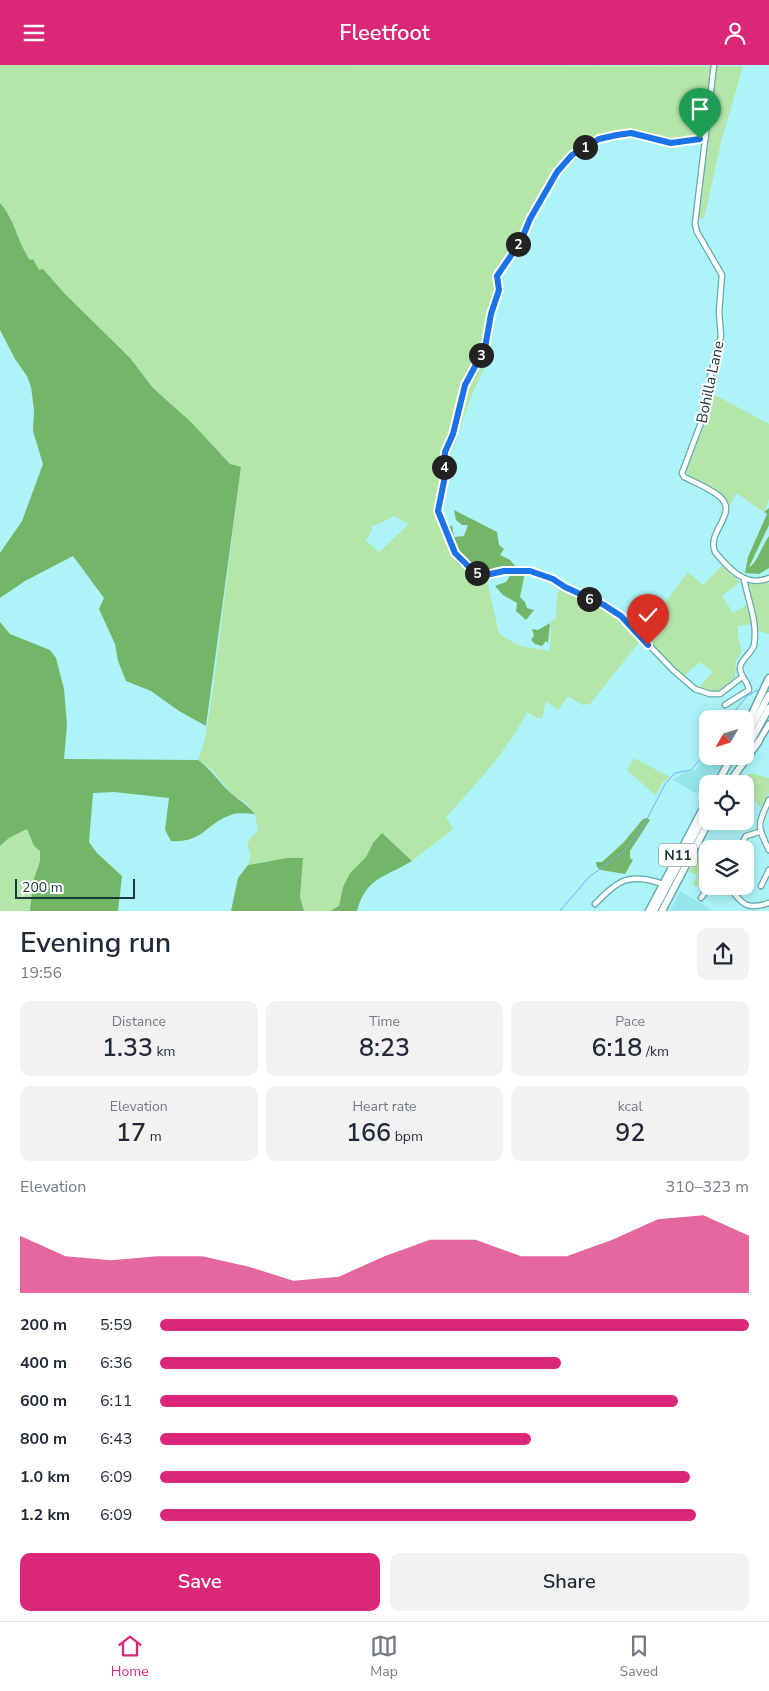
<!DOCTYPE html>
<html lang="en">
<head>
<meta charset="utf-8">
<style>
	:root { --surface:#fff; --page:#f2f2f3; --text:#1f2937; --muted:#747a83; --line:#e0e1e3; --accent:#db2777 }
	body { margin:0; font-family:"Nunito Sans",sans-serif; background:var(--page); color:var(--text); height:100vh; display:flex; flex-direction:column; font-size:19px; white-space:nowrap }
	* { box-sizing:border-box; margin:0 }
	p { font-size:16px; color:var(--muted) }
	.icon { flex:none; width:28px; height:28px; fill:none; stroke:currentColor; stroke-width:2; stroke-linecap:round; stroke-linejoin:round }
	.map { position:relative; height:846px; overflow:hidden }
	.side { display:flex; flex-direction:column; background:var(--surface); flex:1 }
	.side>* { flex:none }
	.needle { width:32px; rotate:231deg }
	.tools { position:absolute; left:699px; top:645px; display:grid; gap:10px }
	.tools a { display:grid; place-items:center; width:55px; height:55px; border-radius:10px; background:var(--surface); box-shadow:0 2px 12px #0003; font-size:25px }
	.scale { position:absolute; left:15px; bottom:12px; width:120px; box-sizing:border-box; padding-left:5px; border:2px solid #1a3739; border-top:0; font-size:14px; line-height:18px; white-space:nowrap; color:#1a3739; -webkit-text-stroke:4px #fff; paint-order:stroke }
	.pin { position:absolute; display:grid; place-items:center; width:42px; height:42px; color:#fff; margin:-51px -21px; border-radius:50% 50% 50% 0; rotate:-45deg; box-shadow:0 0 5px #0007 }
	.pin .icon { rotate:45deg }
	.km { position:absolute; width:25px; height:25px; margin:-12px; border-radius:50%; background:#222; color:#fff; font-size:14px; line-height:25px; text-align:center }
	.round { display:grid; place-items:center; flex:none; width:52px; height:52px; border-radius:10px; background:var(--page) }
	.headline { display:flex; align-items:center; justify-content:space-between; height:85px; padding:0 20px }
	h1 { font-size:28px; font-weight:600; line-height:38px }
	.stats { display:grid; grid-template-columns:repeat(3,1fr); gap:8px; height:85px; padding:5px 20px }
	.stats div { display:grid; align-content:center; border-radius:10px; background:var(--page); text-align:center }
	.stats b { font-size:25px; font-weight:600 }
	.stats small { font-size:14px; font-weight:400 }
	.stats p { font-size:14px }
	.chart { height:140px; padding:10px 20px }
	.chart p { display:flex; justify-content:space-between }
	.chart svg { width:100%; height:90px; margin-top:5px; fill:var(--accent); opacity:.7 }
	.cta { display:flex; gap:10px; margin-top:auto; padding:10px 20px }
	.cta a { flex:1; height:58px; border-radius:10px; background:var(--accent); color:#fff; font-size:20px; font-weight:600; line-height:58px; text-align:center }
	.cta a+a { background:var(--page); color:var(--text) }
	ul { padding:0 20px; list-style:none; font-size:16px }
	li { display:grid; grid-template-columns:80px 60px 1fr; align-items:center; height:38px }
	li i { height:12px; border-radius:6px; background:var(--accent) }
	header { display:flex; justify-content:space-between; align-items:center; height:65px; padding:0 20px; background:var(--accent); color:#fff; font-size:22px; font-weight:600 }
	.menu { display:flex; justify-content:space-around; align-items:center; height:70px; border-top:1px solid var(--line); background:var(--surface); font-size:14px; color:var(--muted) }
	.menu a { display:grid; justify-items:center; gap:2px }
	.menu .selected { color:var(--accent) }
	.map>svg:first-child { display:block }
	.built { fill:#95e7ec }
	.green { fill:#b4e6aa; fill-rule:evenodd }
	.forest { fill:#74b667 }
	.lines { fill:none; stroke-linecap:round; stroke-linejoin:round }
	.stream { stroke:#7aaafb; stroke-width:1 }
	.minor-casing { stroke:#63a9ad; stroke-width:7 }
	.major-casing { stroke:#63a9ad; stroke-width:8 }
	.highway-casing { stroke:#63a9ad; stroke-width:9 }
	.minor { stroke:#fff; stroke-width:4.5 }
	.major { stroke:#fff; stroke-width:5 }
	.highway { stroke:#fff; stroke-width:6 }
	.route-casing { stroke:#fff; stroke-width:10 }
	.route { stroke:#1a73e8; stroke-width:6 }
	.labels { text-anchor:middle; stroke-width:4; stroke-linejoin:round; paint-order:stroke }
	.shield { fill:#fff; stroke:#5f7374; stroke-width:1 }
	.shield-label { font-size:14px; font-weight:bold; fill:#1a3739 }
	.street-label { font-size:15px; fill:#1a3739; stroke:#fff }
</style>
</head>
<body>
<header><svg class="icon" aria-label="menu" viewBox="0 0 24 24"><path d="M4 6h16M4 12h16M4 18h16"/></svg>Fleetfoot<svg class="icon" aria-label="person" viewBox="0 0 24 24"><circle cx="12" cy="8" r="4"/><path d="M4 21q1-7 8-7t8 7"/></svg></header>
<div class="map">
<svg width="769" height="846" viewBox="0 0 769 846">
	<rect width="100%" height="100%" fill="#acf4f8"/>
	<g class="built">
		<polygon points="707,686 708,691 727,691 714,717 706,713 697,729 673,715 685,707 696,705"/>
		<polygon points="680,826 713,846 670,846"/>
	</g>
	<g class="green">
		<path d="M0,0L743,1L721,77L704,154L698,152L704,79L701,75L678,78L631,68L593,77L562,100L526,166L499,208V222L487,276L474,305L484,303L471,332L454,382L445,387L439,439L445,462L486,510L499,569L520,581L550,586L551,555L556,554L557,529L561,523C583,529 632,555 640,576L590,639L582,640L568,631L558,645L546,636L542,653H537L527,647C506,688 476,719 446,752L453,764L412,796L382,769L373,778L366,792L350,808L343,822L339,841L330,846H304L300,832L302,809L268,796L248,800L251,790L247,780L251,772L258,766L255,749L245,737L233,730L213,706L198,695L205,674L213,624L241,402L230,399L191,357L153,323L143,310L97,262L39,205L23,185L10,151L0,138ZM394,451L409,459L379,487L366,476L373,463L371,461L379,459Z"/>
		<polygon points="713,329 769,359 769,434 764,447 736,428 730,441 716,426 686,408 686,401 706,357"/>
		<polygon points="722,501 740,517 722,531 733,548 748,539 751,559 738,561 738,572 742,587 736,595 735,612 717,629 698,623 713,607 699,597 683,612 642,569 688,507 703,520"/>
		<polygon points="767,517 769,519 769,569 755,565 756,550 748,519"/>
		<polygon points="634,693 670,712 662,718 656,731 627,705"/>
		<polygon points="749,708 769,713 769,728 762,744 753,734 745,735 745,719 743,719"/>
		<polygon points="27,764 34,781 40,786 40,796 33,817 30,846 0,846 0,781 9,773"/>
		<polygon points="700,787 706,790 700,802 703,804 701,810 707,813 707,820 701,827 699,826 700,823 693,819 698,810 689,807"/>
	</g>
	<g class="forest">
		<path d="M0,138C16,156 16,175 30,195L33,194L39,205L43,204L64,228L130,293L153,323L191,357L230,399L241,402L206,661L179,646L151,626L126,616L118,596L115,579L99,544L104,533L73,491L25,516L0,533V488L22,456L43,399L33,366L34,345L31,322L27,311L15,294L0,265Z"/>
		<path d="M769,443V460L749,502C756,500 763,479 769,471V503L759,509L745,508L748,492L767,449L764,447Z"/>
		<path d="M454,445L497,467L499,480L504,484L500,490L510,495L519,505C473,511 463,509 447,464L452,460L454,472L464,471L468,460H462L456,455Z"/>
		<polygon points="525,507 520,532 525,537 527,543 534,545 526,555 516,546 517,538 503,530 495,521 506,517 510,511 502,509"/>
		<path d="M0,557L10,569L50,585L56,593L64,624L67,660L64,694L198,695C213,706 220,719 233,730C241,736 248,741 255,749C247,749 238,747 231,750C206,758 204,778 171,776L165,765L169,733L114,727L93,728L89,777L97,788L122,811L118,846H30L33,817L40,796V786L34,781L27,764L9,773L0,781Z"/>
		<polygon points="550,558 548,578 546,576 542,581 535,579 531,575 534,571 532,564 538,565"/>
		<polygon points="647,753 650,755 630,786 630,793 633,795 625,809 601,805 597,802 596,797 602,797 623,778 643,754"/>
		<path d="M382,768L412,796C386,812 366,812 357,846H330L339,841L343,822L350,808L366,792L373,778Z"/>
		<polygon points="287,793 303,793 300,832 304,846 231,846 238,813 248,800"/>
	</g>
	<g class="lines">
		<g class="stream">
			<polyline points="728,654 747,631 758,625"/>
			<polyline points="560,846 589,812 622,788 643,762 665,719 675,708 691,705 708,685"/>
		</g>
		<g class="minor-casing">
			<g id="minor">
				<path d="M714,0L695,159L697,167L722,210L719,247L721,271L710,313L707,342L682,408L684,412C696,418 709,423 719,431C740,448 706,466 715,487C729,504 746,523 769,513"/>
				<polyline points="706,73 671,78 631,68 617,70 599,74 572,90 557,107 530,154 521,176 497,211 499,225 491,249 485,283 465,321 453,369 445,387 444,416 439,446 455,488 460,496 474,507 486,510 504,506 530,506 553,513 565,522 604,540 621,551 673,605 695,624 710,629 720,629 742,612"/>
				<path d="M725,640L749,625C749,617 740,612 740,603C741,593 752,589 754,580C758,557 748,536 744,514"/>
				<path d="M769,735C757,761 757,760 769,785"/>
				<polyline points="739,784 746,771 759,767"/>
				<polyline points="704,807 708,810"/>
				<path d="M728,821C742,838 745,846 769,838"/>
				<polyline points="761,821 769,805"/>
				<polyline points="701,833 710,821"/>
				<path d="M595,839C619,815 628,807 663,819"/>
			</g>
		</g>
		<g class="major-casing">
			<polyline id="major" points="759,676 769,659"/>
		</g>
		<g class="highway-casing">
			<g id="highway">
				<polyline points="745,664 769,613"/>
				<polyline points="745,674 769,630"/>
				<polyline points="745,687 769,643"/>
				<polyline points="729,718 759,676"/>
				<polyline points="717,719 732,691"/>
				<polyline points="649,846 708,734"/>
				<polyline points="654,846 708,744"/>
				<polyline points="662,846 709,756"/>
			</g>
		</g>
		<use href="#minor" class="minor"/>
		<use href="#major" class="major"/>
		<use href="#highway" class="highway"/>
	</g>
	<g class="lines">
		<g class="route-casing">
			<polyline id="route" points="648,580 621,551 604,540 565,522 553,514 530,506 504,506 486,510 474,507 455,488 438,446 444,416 445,387 453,369 465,320 485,283 491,249 499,225 497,211 521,176 530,154 557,107 572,90 599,74 617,70 631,68 671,78 700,74"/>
		</g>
		<use href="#route" class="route"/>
	</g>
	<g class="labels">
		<rect class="shield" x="659" y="778.5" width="38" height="23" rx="4"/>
		<g class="shield-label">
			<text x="678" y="795">N11</text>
		</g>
		<g class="street-label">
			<text transform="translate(710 317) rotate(-78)" y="5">Bohilla Lane</text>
		</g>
	</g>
</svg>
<div class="tools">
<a><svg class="needle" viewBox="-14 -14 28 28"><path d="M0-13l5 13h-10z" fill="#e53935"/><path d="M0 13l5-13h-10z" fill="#747a83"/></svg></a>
<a><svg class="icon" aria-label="locate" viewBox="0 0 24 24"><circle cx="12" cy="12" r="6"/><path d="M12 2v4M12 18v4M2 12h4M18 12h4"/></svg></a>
<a><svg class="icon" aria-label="layers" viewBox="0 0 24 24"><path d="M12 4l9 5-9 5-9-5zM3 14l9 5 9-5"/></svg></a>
</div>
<div class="scale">200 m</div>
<div class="pin" style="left:700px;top:74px;background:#1e9e55"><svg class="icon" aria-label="arrive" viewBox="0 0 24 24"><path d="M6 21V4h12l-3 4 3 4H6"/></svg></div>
<div class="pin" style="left:648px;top:580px;background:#d93025"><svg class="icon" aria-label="check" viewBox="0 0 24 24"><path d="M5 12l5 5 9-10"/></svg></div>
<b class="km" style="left:585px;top:82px">1</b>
<b class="km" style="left:518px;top:179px">2</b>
<b class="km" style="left:481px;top:290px">3</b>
<b class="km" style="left:444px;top:402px">4</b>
<b class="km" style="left:477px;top:508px">5</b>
<b class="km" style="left:589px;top:534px">6</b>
</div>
<section class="side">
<div class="headline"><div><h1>Evening run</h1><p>19:56</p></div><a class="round"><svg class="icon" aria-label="share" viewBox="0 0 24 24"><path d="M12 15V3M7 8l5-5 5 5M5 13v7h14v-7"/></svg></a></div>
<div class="stats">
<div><p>Distance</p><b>1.33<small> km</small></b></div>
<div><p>Time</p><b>8:23</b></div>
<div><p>Pace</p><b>6:18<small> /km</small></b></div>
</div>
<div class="stats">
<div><p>Elevation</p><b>17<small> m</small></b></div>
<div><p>Heart rate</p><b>166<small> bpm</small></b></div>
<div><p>kcal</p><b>92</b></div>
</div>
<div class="chart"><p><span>Elevation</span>310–323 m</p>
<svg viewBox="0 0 160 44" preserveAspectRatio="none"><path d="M0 44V16L10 26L20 28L30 26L40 26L50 31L60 38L70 36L80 26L90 18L100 18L110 26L120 26L130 18L140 8L150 6L160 16V44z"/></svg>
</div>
<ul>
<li><b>200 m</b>5:59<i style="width:100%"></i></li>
<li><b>400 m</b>6:36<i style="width:68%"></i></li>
<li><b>600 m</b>6:11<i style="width:88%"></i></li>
<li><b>800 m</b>6:43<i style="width:63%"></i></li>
<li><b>1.0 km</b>6:09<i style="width:90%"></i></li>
<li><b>1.2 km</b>6:09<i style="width:91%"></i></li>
</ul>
<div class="cta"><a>Save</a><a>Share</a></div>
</section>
<nav class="menu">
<a class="selected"><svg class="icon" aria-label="home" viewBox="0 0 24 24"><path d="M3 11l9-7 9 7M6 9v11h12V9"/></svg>Home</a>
<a><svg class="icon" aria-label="map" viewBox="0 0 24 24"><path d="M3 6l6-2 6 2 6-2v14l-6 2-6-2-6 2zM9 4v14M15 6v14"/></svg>Map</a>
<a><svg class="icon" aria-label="saved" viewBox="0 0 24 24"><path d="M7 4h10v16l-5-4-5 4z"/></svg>Saved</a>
</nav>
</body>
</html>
